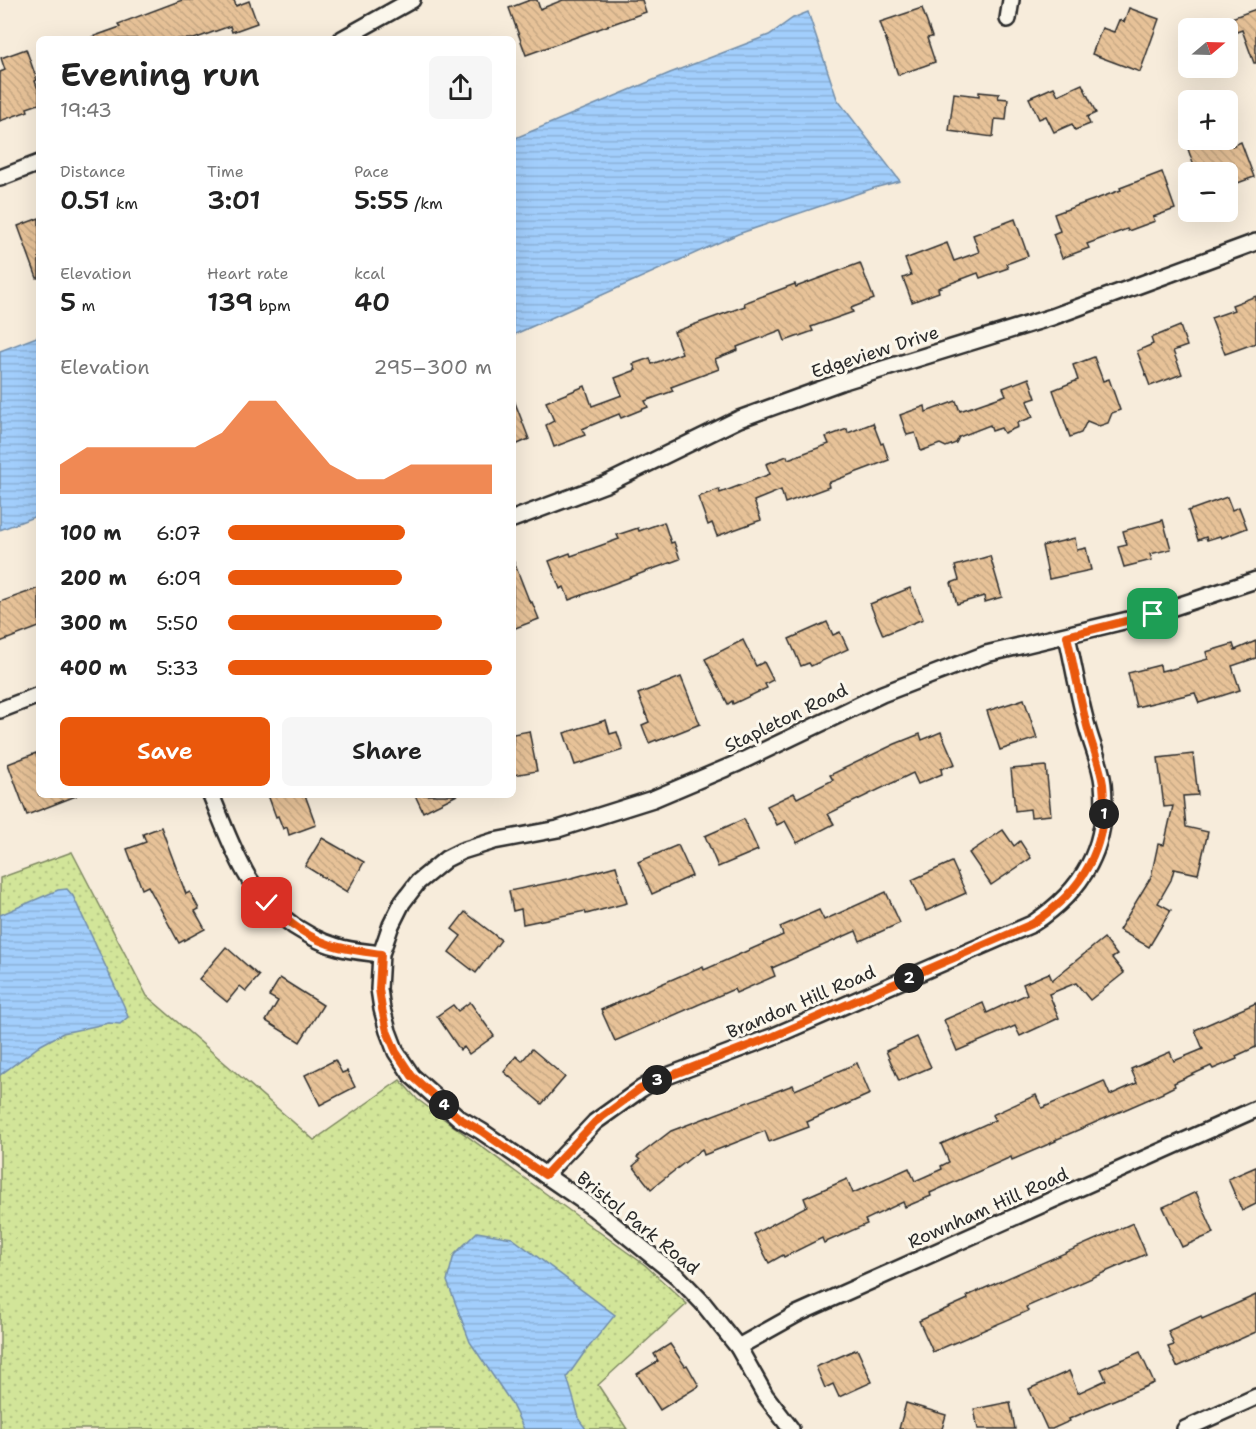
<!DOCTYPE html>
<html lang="en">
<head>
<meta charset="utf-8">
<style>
	:root { --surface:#fff; --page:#f6f6f6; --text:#222; --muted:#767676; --accent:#ea580c }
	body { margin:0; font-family:"Shantell Sans",sans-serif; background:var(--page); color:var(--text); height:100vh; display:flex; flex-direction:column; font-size:22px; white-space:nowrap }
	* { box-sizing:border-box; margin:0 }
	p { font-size:20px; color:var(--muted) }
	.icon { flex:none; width:33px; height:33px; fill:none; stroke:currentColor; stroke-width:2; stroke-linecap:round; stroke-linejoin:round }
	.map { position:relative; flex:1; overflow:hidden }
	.panel { position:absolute; left:36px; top:36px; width:480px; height:762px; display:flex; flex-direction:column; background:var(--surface); border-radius:9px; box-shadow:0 6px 24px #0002 }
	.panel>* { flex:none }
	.needle { width:39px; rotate:71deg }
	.controls { position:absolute; left:1178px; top:18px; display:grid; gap:12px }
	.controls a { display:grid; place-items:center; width:60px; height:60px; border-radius:9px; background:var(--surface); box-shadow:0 6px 24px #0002; font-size:30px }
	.pin { position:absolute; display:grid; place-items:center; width:51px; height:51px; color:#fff; margin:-26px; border-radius:12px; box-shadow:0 3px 9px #0006 }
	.km { position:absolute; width:30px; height:30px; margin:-15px; border-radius:50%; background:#222; color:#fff; font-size:16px; line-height:30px; text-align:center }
	.round { display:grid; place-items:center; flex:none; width:63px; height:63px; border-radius:9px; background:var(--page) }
	.summary { display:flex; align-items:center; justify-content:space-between; height:102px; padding:0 24px }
	h1 { font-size:33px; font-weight:600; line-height:45px }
	.figures { display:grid; grid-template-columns:repeat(3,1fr); gap:9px; height:102px; padding:6px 24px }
	.figures div { display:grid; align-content:center }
	.figures b { font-size:26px; font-weight:600 }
	.figures small { font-size:16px; font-weight:400 }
	.figures p { font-size:16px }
	.chart { height:168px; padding:12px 24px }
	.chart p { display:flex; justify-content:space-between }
	.chart svg { width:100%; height:108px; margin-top:6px; fill:var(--accent); opacity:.7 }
	.button { display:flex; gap:12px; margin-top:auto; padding:12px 24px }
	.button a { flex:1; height:69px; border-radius:9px; background:var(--accent); color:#fff; font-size:24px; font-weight:600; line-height:69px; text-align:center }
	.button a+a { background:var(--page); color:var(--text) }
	ul { padding:0 24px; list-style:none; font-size:20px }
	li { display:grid; grid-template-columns:96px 72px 1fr; align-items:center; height:45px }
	li i { height:15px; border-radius:8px; background:var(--accent) }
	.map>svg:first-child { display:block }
	.park { fill:url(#park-dots); stroke:#7e8862; stroke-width:1.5 }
	.water { fill:url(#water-rules); stroke:#728da8; stroke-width:1.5 }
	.building { fill:url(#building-back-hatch); stroke:#2b2b2b; stroke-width:1.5 }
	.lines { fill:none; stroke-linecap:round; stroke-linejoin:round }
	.minor-casing { stroke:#2b2b2b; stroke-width:20 }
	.minor { stroke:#fbf7ec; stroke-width:15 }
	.route-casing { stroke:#fff; stroke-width:12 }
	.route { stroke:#ea580c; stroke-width:8 }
	.labels { text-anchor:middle; stroke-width:6; stroke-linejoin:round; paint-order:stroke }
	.street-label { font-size:18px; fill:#2b2b2b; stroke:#fbf7ec }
</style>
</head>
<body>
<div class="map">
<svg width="1256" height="1429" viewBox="0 0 1256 1429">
	<defs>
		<pattern id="park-dots" width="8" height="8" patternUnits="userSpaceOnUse" patternTransform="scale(1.5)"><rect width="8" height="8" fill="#d2e599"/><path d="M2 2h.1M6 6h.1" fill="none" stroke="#b4c584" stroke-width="1.8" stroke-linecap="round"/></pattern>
		<pattern id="water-rules" width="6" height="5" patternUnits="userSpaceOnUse" patternTransform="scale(1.5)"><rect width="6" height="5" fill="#a2cefc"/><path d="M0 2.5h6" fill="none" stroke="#8cb1d8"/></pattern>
		<pattern id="building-back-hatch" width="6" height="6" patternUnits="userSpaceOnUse" patternTransform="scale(1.5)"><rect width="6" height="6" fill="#e7c298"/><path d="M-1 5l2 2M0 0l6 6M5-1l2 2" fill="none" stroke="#c6a783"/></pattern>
	</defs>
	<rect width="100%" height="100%" fill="#f7ecdb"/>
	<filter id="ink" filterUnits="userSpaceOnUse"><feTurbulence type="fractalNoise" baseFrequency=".0167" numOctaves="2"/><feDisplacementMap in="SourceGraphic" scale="12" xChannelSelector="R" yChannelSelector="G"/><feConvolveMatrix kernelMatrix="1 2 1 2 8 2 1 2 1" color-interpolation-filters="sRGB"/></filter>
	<g filter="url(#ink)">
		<polygon class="park" points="72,852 147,996 314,1140 400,1080 417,1099 520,1175 645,1265 687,1304 598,1385 627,1429 0,1429 0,878"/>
		<g class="water">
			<polygon points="808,12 837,99 900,181 874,188 738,234 513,335 513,139 670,73 769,35 793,18"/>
			<polygon points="39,336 39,515 0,530 0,351"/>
			<polygon points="67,889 73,896 124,1006 128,1017 120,1024 109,1023 63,1033 41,1045 0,1075 0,915 58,890"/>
			<polygon points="477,1232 512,1238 615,1315 584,1353 567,1377 580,1421 586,1429 524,1429 510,1401 470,1342 447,1281 454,1255"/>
		</g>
		<g class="building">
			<polygon points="182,0 234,0 236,6 249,1 257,23 232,32 230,26 194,39 93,39 92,37 120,27 118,24"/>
			<polygon points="530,0 537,0 540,9 563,0 642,0 646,12 526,55 509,8"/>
			<polygon points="922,8 932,37 927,38 935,62 898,75 880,22"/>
			<polygon points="1129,8 1159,19 1140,72 1092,54 1102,28 1114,32 1119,20 1124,22"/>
			<polygon points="1256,9 1256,63 1254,63 1242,30 1234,33 1229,19"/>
			<polygon points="26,49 37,80 35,81 39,92 39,104 27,108 28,111 0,121 0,72 5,70 1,58"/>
			<polygon points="1082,84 1096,113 1087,117 1090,124 1075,130 1072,124 1054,132 1046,116 1039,119 1029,98 1054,87 1058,95"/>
			<polygon points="979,92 999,94 998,98 1008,99 1006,120 995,119 993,137 949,131 954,93 979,96"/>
			<polygon points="1229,138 1232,146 1241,142 1254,177 1227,187 1227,172 1196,172 1188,149 1202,144 1203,147"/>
			<polygon points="1162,172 1175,209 1153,217 1155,221 1128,231 1127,229 1087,244 1089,248 1062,258 1053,234 1060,231 1054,214 1121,190 1120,188"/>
			<polygon points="39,218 39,278 37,278 18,226"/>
			<polygon points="1015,219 1028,256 1006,264 1008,268 980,278 978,273 938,288 939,292 912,302 903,278 911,275 905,259 947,243 954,261 979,252 973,235"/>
			<polygon points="860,263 874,299 851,308 853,312 811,327 813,331 785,341 781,330 737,347 738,350 715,359 719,369 671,387 673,391 645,401 648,407 621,418 619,414 582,429 585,435 554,447 546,425 554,421 546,402 585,386 592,406 622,395 615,378 636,370 633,364 650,358 652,364 682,353 674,332 745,306 744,303 795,284 796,287"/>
			<polygon points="1256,296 1256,343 1225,354 1211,318 1234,310 1232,305"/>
			<polygon points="1180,326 1187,346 1173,351 1182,374 1150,386 1137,351 1153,344 1151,338"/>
			<polygon points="1094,357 1103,381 1109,379 1120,410 1112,413 1108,423 1099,426 1087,421 1081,433 1070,437 1053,390 1078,380 1073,365"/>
			<polygon points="1029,378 1036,398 1027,401 1033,417 1017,423 1018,427 1004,433 1001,428 992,431 990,425 959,437 956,443 946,447 940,444 921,451 915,433 907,435 900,415 925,406 926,412 956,401 960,411 1006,395 1003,388"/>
			<polygon points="513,400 514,400 529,439 513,446"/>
			<polygon points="873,423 881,444 883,443 889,460 828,483 829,487 785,503 781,490 754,501 761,520 717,536 712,523 708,525 698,497 719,489 720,493 770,474 766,464 787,456 788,459 829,444 826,437 847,429 848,433"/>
			<polygon points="1227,497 1232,510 1239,507 1247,528 1221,538 1220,536 1207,540 1206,537 1198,540 1188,511"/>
			<polygon points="1163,520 1171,549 1150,554 1152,560 1124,567 1118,547 1127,545 1123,531"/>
			<polygon points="664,522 671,543 674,542 680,559 569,600 564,587 560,589 549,561 570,553 571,556 619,539 617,535 638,528 639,531"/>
			<polygon points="1075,538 1077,550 1086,548 1091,570 1049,579 1042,546"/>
			<polygon points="990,556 1002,597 985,602 984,596 957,604 951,583 959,580 955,566"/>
			<polygon points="513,562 514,562 530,603 532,602 539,619 513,629"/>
			<polygon points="39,588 39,627 0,642 0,602"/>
			<polygon points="910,588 923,619 883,635 870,604"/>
			<polygon points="827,622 833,635 840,632 848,649 811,666 809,663 801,666 789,639"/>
			<polygon points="743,640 756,666 764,662 773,680 765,684 767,688 733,704 732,701 728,704 705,659"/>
			<polygon points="1256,641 1256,658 1232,666 1240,690 1199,703 1195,693 1136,707 1128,673 1160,665 1161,671 1169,669 1169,670 1208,659 1206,652 1233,644 1235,650"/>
			<polygon points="681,677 700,724 657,741 656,740 649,743 642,725 649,722 638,694"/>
			<polygon points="1024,699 1037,738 1000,750 987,711"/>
			<polygon points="606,720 610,734 617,732 623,750 575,765 564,733"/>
			<polygon points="529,731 537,771 513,775 513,734"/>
			<polygon points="941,732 955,764 941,769 942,774 918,784 913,773 828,814 834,824 797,843 785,821 777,825 767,806 794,793 797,798 833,780 830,775 895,744 920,734 922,740"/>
			<polygon points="36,753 39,761 39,795 76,795 76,796 27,815 8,764"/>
			<polygon points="1193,754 1198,795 1183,796 1186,827 1208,832 1198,874 1174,869 1171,880 1158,903 1171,910 1149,947 1119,930 1151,877 1158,844 1164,845 1173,806 1164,807 1158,758"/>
			<polygon points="1046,766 1051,815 1031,817 1030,809 1015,811 1011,769"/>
			<polygon points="268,795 305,795 316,825 289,835 287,827 283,829 278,816 276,817"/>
			<polygon points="415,795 457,795 423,812"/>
			<polygon points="744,819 758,850 718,867 705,836"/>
			<polygon points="161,827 186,894 190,892 199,909 195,911 205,929 179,943 148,886 142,889 127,849 146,842 143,834"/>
			<polygon points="1003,830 1014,846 1020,841 1031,858 991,885 969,853"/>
			<polygon points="322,838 364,862 347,892 305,866"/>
			<polygon points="678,845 692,876 652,894 638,862"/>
			<polygon points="952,862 966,893 926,911 912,880"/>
			<polygon points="616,866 627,903 586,914 585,911 523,924 521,909 513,911 509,891 568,879"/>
			<polygon points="886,892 900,923 860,941 856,931 772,968 775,976 736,993 734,989 615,1041 601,1010 703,966 704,970 783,935 780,927 819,910 824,920"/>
			<polygon points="465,912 501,940 476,973 449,952 461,936 452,929"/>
			<polygon points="1104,938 1117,955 1112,958 1124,973 1090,1000 1076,983 1049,994 1059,1018 1020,1036 1015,1026 957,1051 944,1020 983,1003 987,1013 1027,994 1023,984 1049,973 1052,980"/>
			<polygon points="226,947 259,976 246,991 240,986 227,1002 199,979"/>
			<polygon points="280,978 323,1005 300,1042 266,1021 278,1001 269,996"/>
			<polygon points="470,1002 494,1036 469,1054 464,1047 460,1050 437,1016 453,1005 458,1011"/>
			<polygon points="1256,1003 1256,1047 1236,1056 1237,1059 1213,1069 1211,1066 1174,1083 1175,1086 1163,1092 1163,1093 1055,1140 1056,1141 1012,1160 1011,1157 930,1193 931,1196 905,1207 903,1202 865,1220 867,1224 824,1243 822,1238 784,1257 783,1255 769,1263 754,1234 807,1206 804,1198 847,1179 853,1193 909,1168 915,1181 942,1169 941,1166 949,1162 941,1144 995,1120 992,1115 1036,1095 1042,1108 1104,1081 1110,1095 1137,1083 1131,1069 1170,1052 1174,1061 1203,1049 1195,1030"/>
			<polygon points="917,1037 931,1067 899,1081 886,1051"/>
			<polygon points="532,1049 565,1077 542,1104 504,1072 516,1056 522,1061"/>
			<polygon points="335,1060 342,1073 347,1071 355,1087 320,1105 305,1075"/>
			<polygon points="857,1063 870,1094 807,1122 809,1127 769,1142 765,1131 704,1155 702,1149 651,1189 633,1166 640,1160 637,1157 671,1131 793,1085 795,1090"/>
			<polygon points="1256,1167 1256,1204 1242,1211 1228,1179"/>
			<polygon points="1196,1192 1214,1233 1182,1247 1163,1207"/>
			<polygon points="1133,1223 1146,1254 1026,1307 1028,1311 933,1352 919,1321 968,1299 967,1296"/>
			<polygon points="1256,1295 1256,1332 1177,1367 1168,1347 1174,1345 1168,1331 1201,1316 1202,1319"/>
			<polygon points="670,1344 685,1366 687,1365 699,1386 660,1410 637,1374 658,1361 654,1354"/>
			<polygon points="857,1349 872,1382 839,1397 833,1384 825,1388 816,1367"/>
			<polygon points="1140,1352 1154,1383 1069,1419 1070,1421 1052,1429 1047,1429 1029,1389 1069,1371 1078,1393 1106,1380 1101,1369"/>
			<polygon points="1010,1402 1015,1429 978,1429 974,1409"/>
			<polygon points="906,1403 946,1415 942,1429 899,1429"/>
		</g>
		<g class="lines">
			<g class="minor-casing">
				<g id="minor">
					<polyline points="1008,19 1011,0"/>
					<polyline points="342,39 412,0"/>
					<polyline points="0,178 39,163"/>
					<polyline points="513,519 606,484 739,419 841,382 1052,317 1256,242"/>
					<polyline points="0,710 39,695"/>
					<path d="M211,795C233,847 245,892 294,926C307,934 320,942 335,946C349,951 366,952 381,954"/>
					<path d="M545,1175L595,1122L641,1089L654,1081L774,1036L1032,924C1084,890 1109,846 1103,784C1101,765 1093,748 1088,730C1079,699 1074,667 1067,636"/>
					<polyline points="738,1347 797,1314 1256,1109"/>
					<polyline points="791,1429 765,1395 738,1347 702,1302 678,1277 593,1208 481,1131 459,1118 412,1076 396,1052 388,1031 382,1009 379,989 381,954 391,925 402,903 418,882 446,859 462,851 494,841 558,829 653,799 738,763 882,694 986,654 1153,614 1256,580"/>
					<polyline points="1185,1429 1256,1397"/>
				</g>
			</g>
			<use href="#minor" class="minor"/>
		</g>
	</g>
	<g class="lines" filter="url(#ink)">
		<g class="route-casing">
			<path id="route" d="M267,903C288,922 311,941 339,947C352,950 367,952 381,954L379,989L382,1009L387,1031L396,1052L412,1076L459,1118L481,1131L545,1175L595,1122L640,1089L654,1082L774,1036L1032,924C1084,890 1109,846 1103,784C1100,765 1093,748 1088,730C1080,699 1074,667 1067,636L1153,614"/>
		</g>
		<use href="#route" class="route"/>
	</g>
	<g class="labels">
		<g class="street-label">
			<text transform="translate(875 352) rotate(-18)" y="6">Edgeview Drive</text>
			<text transform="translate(786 718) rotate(-26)" y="6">Stapleton Road</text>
			<text transform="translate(801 1002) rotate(-23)" y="6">Brandon Hill Road</text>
			<text transform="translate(988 1208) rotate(-24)" y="6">Rownham Hill Road</text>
			<text transform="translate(638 1223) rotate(39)" y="6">Bristol Park Road</text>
		</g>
	</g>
</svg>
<div class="controls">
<a><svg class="needle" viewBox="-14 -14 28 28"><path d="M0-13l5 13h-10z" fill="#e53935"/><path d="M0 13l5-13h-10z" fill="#767676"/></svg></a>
<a>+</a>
<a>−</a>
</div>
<div class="pin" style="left:1153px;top:614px;background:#1e9e55"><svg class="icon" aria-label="arrive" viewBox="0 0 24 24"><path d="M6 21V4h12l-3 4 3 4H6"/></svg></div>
<div class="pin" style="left:267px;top:903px;background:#d93025"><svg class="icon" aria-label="check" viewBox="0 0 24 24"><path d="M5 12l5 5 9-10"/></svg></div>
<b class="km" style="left:1104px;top:814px">1</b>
<b class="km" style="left:909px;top:978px">2</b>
<b class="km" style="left:657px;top:1080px">3</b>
<b class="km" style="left:444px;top:1105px">4</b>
<section class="panel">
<div class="summary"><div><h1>Evening run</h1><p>19:43</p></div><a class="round"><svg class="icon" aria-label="share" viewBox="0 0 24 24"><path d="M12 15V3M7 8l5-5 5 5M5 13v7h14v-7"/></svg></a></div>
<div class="figures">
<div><p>Distance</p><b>0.51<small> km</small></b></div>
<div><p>Time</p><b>3:01</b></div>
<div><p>Pace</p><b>5:55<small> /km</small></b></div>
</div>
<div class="figures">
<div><p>Elevation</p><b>5<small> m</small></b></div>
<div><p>Heart rate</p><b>139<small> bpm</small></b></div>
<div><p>kcal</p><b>40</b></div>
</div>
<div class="chart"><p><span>Elevation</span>295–300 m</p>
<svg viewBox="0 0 160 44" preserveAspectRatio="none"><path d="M0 44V32L10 25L20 25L30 25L40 25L50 25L60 19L70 6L80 6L90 19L100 32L110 38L120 38L130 32L140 32L150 32L160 32V44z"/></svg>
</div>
<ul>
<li><b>100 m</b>6:07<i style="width:67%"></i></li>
<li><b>200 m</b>6:09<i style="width:66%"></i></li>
<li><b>300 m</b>5:50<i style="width:81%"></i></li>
<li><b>400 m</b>5:33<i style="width:100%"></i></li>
</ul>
<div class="button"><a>Save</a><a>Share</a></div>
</section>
</div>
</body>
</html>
